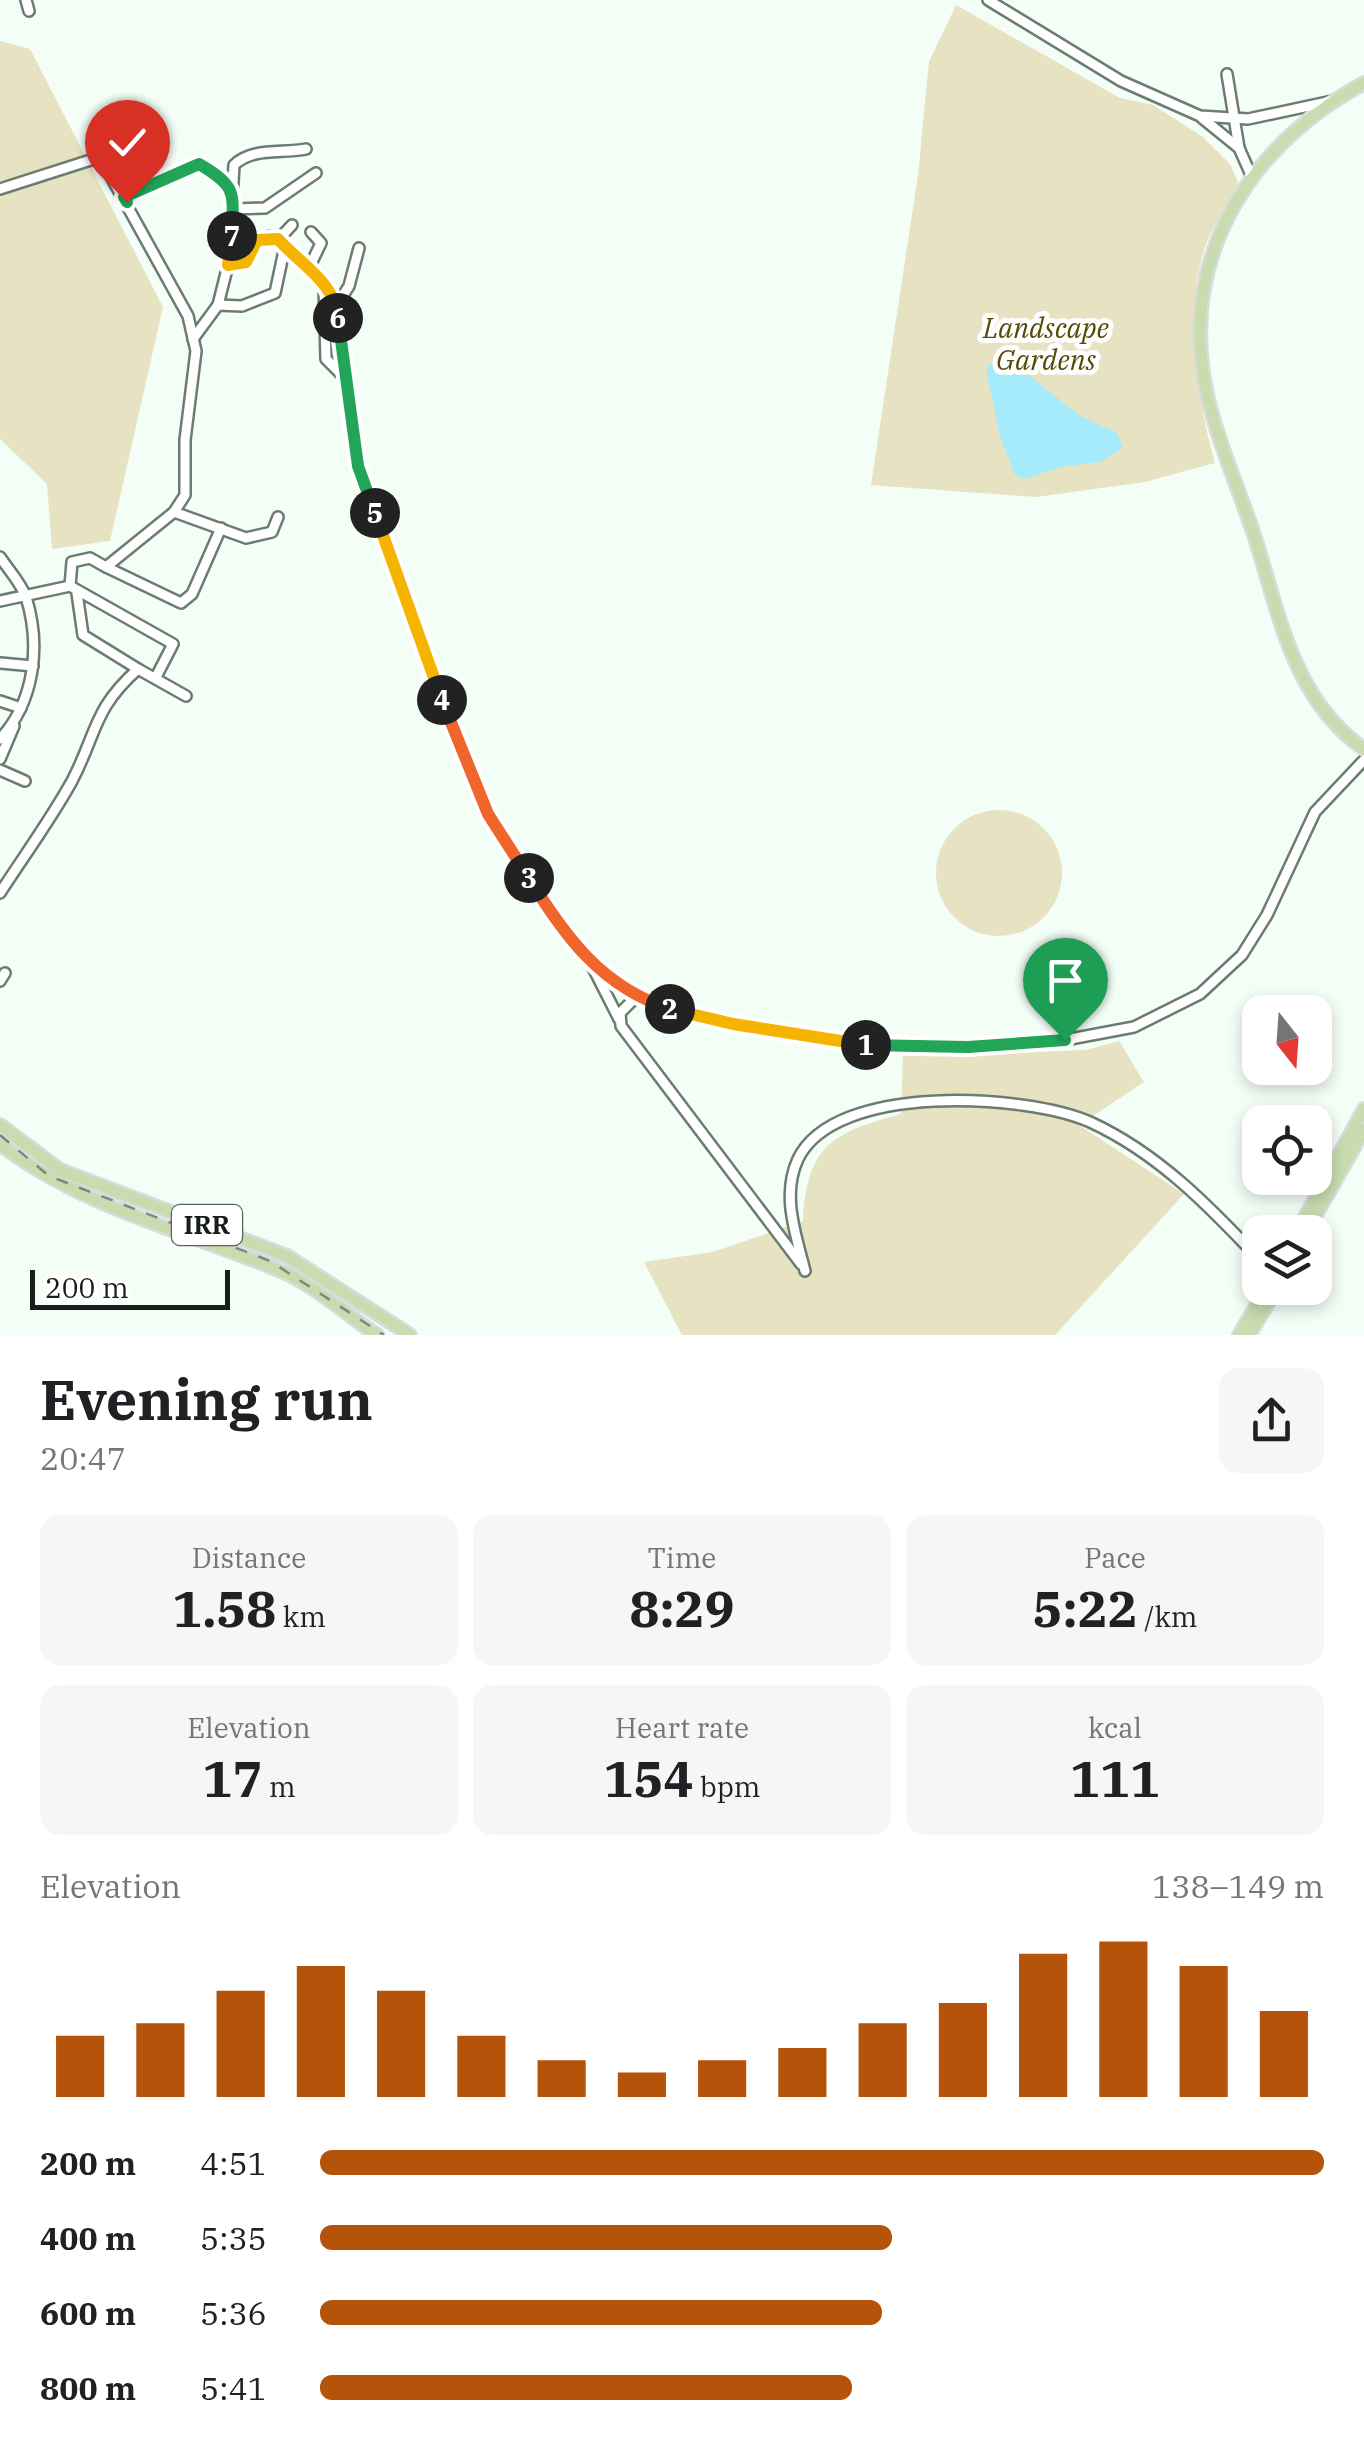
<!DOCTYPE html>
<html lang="en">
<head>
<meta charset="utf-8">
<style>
	:root { --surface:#fff; --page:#f6f6f6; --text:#202124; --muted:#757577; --accent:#b45309 }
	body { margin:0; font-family:"IBM Plex Serif",serif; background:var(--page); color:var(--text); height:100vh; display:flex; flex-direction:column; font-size:38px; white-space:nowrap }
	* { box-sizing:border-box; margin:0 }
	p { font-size:32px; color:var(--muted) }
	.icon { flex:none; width:55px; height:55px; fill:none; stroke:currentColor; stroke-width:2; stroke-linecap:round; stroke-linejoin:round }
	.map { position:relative; height:1335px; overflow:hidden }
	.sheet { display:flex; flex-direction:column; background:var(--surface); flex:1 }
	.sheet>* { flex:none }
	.needle { width:65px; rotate:163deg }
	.fabs { position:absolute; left:1242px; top:995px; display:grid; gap:20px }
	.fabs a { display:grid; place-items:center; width:90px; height:90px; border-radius:20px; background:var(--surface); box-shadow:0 5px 15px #0003; font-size:50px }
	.scale { position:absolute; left:30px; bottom:25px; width:200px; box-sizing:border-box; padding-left:10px; border:5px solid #171d19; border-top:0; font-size:28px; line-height:35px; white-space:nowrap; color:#171d19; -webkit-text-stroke:8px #fff; paint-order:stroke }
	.pin { position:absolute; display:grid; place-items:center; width:85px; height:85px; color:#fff; margin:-102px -42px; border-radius:50% 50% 50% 0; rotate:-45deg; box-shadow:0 0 10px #0007 }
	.pin .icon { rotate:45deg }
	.km { position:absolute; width:50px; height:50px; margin:-25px; border-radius:50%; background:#222; color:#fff; font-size:28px; line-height:50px; text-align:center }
	.round { display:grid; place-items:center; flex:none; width:105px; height:105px; border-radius:20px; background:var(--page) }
	.overview { display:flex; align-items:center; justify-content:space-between; height:170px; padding:0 40px }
	h1 { font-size:55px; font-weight:800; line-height:75px }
	.stats { display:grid; grid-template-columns:repeat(3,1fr); gap:15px; height:170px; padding:10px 40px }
	.stats div { display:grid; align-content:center; border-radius:20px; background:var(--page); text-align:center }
	.stats b { font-size:50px; font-weight:800 }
	.stats small { font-size:28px; font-weight:400 }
	.stats p { font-size:28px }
	.chart { height:280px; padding:20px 40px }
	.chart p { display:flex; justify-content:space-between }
	.chart svg { width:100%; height:180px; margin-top:10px; stroke:var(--accent); stroke-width:6 }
	ul { padding:0 40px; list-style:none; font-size:32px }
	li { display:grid; grid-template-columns:160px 120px 1fr; align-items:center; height:75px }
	li i { height:25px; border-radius:12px; background:var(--accent) }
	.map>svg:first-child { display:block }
	.green { fill:#e7e2c1 }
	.water { fill:#a5ebfb }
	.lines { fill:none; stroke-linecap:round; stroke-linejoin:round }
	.minor-casing { stroke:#6b7c71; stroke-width:14 }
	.major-casing { stroke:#dadbda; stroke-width:16 }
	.minor { stroke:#fff; stroke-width:9 }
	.major { stroke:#c8dcb0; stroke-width:11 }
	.rail { stroke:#7e8781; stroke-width:2.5; stroke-dasharray:12 12; stroke-linecap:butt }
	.split-1-casing { stroke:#fff; stroke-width:20 }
	.split-2-casing { stroke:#fff; stroke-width:20 }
	.split-3-casing { stroke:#fff; stroke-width:20 }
	.split-4-casing { stroke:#fff; stroke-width:20 }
	.split-5-casing { stroke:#fff; stroke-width:20 }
	.split-6-casing { stroke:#fff; stroke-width:20 }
	.split-7-casing { stroke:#fff; stroke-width:20 }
	.split-8-casing { stroke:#fff; stroke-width:20 }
	.split-1 { stroke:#22a559; stroke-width:12 }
	.split-2 { stroke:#f5b400; stroke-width:12 }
	.split-3 { stroke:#f0652b; stroke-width:12 }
	.split-4 { stroke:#f0652b; stroke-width:12 }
	.split-5 { stroke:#f5b400; stroke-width:12 }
	.split-6 { stroke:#22a559; stroke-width:12 }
	.split-7 { stroke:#f5b400; stroke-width:12 }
	.split-8 { stroke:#22a559; stroke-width:12 }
	.labels { text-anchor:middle; stroke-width:10; stroke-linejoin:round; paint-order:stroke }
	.shield { fill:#fff; stroke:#5d615e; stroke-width:2.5 }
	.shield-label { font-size:25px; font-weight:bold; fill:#171d19 }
	.park-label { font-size:28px; font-style:italic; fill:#554b06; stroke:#fff }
</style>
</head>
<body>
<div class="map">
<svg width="1364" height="1335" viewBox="0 0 1364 1335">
	<rect width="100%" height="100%" fill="#f3fef7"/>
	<g class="green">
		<path d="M956,5L1120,98L1153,105L1203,137L1230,164L1239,184C1228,206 1209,230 1203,254C1184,321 1197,398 1215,463L1145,482L1036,497L871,485L918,175L929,62Z"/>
		<polygon points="0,41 30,49 163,307 110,541 52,549 47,484 0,439"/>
		<circle cx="999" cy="873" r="63"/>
		<path d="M1119,1041L1144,1082L1079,1125L1184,1194L1055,1335H682L644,1262L713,1252L803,1221C807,1146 831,1133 901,1114L903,1056L1086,1050Z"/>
	</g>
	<polygon class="water" points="996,362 1026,373 1080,416 1117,433 1123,448 1100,462 1060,467 1024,479 1015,475 1000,437 987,374 987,366"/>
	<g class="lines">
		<g class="minor-casing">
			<g id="minor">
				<polyline points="26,0 29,11"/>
				<polyline points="988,0 1121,81 1200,116 1248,119 1332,101"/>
				<polyline points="1227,74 1239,148"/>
				<polyline points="1202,118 1239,148 1251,175"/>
				<path d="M306,149C281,154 253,147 234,165L228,265L247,261L251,247L269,236L310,266L324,288L326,359L348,381"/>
				<polyline points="0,189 100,157 188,316 196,351 185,440 185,495 174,512 106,567 90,558 72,562 70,586 0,601"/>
				<polyline points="125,197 199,164 224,179 232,189"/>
				<polyline points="233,209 265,208 316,173"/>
				<polyline points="279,239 292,225"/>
				<polyline points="359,248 349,286 337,305 358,466 472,781 488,814 574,946 636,997 733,1024 863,1045 968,1047 1065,1040 1134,1027 1200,994 1242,955 1267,915 1315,812 1364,760"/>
				<polyline points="310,266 321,243 311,232"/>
				<polyline points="218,305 228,265"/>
				<polyline points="193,339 218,305 242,306 275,293 285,246"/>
				<polyline points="174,512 246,538 272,532 278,517"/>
				<path d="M0,557C8,569 21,583 26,597C41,645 35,701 0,739"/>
				<polyline points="106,567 181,603 192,594 221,528"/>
				<polyline points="70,586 173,644 156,677"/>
				<polyline points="77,593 83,635 138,669"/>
				<polyline points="0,663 33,666"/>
				<polyline points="0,701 21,708"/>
				<polyline points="0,759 14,726"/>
				<polyline points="0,770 25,781"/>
				<path d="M0,893C24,856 51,819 72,781C97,733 93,709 138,669L186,696"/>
				<polyline points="591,964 619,1019"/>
				<polyline points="0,981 5,973"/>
				<polyline points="636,997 620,1013 621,1026 801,1264"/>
				<path d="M805,1271C796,1235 781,1195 798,1159C835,1082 1026,1094 1090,1122C1158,1153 1210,1207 1260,1260"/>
			</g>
		</g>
		<g class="major-casing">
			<g id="major">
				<path d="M1364,83C1246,148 1176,261 1208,399C1220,449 1242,496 1257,544C1280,619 1295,701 1364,749"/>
				<polyline points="0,1125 60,1170 287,1256 410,1335"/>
				<path d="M0,1144C83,1208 185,1231 281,1271C315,1285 346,1315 377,1335"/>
				<polyline points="1297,1232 1364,1109"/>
				<polyline points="1306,1232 1364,1130"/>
				<polyline points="1239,1335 1267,1288"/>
				<polyline points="1249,1335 1277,1288"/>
			</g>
		</g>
		<use href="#minor" class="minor"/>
		<use href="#major" class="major"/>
		<polyline class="rail" points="0,1135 49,1176 270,1261 384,1335"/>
	</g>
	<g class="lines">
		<g class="split-1-casing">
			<polyline id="split-1" points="866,1045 968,1047 1065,1040"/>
		</g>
		<g class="split-2-casing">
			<polyline id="split-2" points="670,1009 733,1024 866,1045"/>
		</g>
		<g class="split-3-casing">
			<path id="split-3" d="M529,878C565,937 602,987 670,1009"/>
		</g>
		<g class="split-4-casing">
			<polyline id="split-4" points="442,700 488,814 529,878"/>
		</g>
		<g class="split-5-casing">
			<polyline id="split-5" points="375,513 442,700"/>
		</g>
		<g class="split-6-casing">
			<polyline id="split-6" points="338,318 358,466 375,513"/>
		</g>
		<g class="split-7-casing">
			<path id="split-7" d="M232,236L228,265L246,262L257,240L278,239C300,264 335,282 338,318"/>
		</g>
		<g class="split-8-casing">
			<path id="split-8" d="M127,202L124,197L199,164C238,187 233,192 232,236"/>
		</g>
		<use href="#split-1" class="split-1"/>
		<use href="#split-2" class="split-2"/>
		<use href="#split-3" class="split-3"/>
		<use href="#split-4" class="split-4"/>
		<use href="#split-5" class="split-5"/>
		<use href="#split-6" class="split-6"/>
		<use href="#split-7" class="split-7"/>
		<use href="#split-8" class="split-8"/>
	</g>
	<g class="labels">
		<rect class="shield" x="172" y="1205" width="70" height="40" rx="8"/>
		<g class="shield-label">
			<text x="207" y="1234">IRR</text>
		</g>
		<g class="park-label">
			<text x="1046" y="338">Landscape<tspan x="1046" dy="32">Gardens</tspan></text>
		</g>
	</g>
</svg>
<div class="fabs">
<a><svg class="needle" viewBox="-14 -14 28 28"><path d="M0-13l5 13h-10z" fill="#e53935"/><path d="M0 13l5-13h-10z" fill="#757577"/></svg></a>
<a><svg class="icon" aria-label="locate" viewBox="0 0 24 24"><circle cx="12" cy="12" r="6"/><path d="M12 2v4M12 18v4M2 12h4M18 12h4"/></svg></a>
<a><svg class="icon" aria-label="layers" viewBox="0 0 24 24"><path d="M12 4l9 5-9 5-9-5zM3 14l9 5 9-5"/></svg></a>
</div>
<div class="scale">200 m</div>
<div class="pin" style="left:1065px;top:1040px;background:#1e9e55"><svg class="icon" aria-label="arrive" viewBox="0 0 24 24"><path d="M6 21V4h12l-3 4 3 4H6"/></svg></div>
<div class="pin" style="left:127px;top:202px;background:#d93025"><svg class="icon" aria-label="check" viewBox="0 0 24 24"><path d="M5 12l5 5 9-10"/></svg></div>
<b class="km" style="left:866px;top:1045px">1</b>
<b class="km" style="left:670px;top:1009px">2</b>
<b class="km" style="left:529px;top:878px">3</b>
<b class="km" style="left:442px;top:700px">4</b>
<b class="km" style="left:375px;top:513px">5</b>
<b class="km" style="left:338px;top:318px">6</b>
<b class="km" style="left:232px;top:236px">7</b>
</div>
<section class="sheet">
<div class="overview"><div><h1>Evening run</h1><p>20:47</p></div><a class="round"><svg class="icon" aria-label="share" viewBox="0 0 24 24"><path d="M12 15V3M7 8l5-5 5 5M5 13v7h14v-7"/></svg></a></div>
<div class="stats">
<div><p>Distance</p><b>1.58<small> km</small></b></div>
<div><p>Time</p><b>8:29</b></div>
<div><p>Pace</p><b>5:22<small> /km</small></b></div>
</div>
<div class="stats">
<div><p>Elevation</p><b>17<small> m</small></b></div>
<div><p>Heart rate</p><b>154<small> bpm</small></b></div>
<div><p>kcal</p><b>111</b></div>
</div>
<div class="chart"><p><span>Elevation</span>138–149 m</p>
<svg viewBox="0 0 160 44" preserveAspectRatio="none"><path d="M5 44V29M15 44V26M25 44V18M35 44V12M45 44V18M55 44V29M65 44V35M75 44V38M85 44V35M95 44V32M105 44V26M115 44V21M125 44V9M135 44V6M145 44V12M155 44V23"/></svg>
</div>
<ul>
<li><b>200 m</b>4:51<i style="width:100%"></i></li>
<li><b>400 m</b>5:35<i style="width:57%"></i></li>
<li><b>600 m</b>5:36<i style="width:56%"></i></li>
<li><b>800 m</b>5:41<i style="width:53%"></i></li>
</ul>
</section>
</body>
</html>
